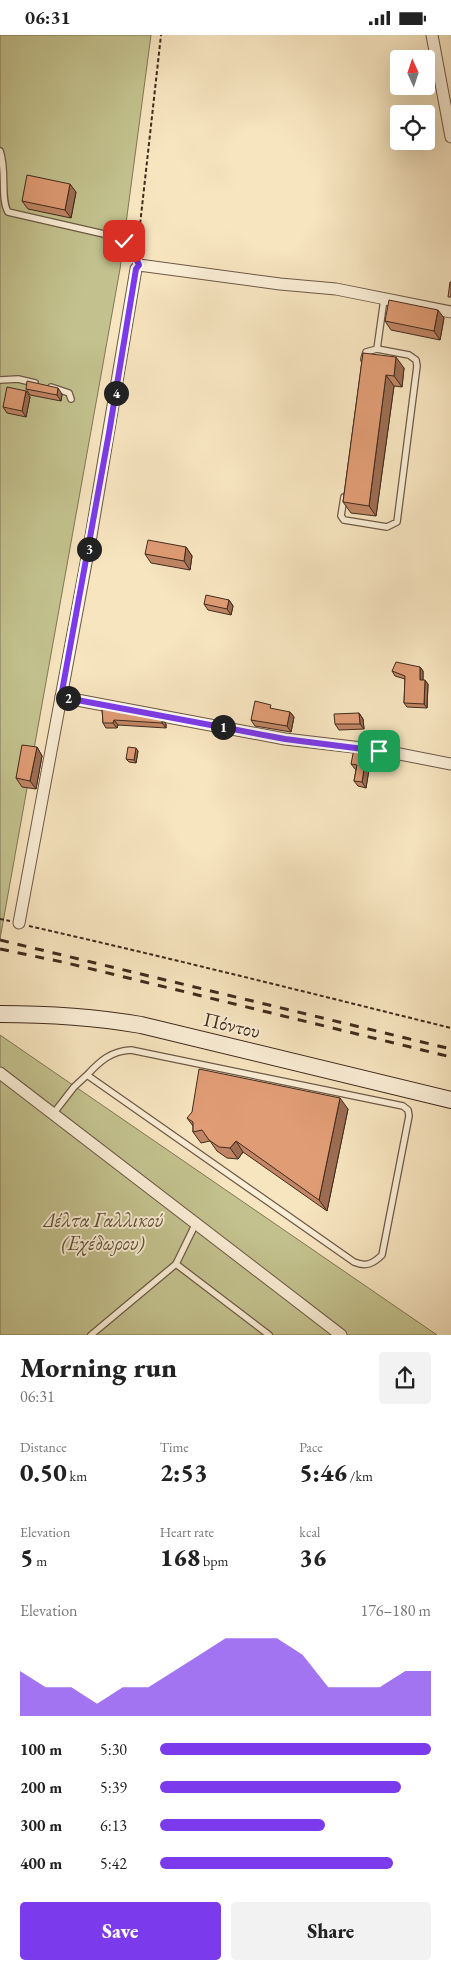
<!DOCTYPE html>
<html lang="en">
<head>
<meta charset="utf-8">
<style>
	:root { --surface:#fff; --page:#f2f2f2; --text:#222; --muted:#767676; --accent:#7c3aed }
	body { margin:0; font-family:"EB Garamond",serif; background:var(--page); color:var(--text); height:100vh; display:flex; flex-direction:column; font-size:19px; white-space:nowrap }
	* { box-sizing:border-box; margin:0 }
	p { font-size:16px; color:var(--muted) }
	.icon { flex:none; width:28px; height:28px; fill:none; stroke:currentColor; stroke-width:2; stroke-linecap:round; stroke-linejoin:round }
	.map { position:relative; height:1300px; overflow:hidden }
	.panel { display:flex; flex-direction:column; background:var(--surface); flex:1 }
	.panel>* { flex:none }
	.needle { width:32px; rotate:357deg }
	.buttons { position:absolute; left:390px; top:15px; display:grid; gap:10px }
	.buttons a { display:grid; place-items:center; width:45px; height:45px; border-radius:5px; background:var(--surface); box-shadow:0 5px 20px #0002; font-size:25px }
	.pin { position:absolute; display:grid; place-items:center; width:42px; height:42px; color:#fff; margin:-21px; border-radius:10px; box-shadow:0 2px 8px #0006 }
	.km { position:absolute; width:25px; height:25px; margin:-12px; border-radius:50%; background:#222; color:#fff; font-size:14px; line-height:25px; text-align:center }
	.round { display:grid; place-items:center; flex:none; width:52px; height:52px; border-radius:5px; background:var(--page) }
	.overview { display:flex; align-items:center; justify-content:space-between; height:85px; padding:0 20px }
	h1 { font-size:28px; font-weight:800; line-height:38px }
	.stats { display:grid; grid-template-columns:repeat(3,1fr); gap:8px; height:85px; padding:5px 20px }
	.stats div { display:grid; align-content:center }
	.stats b { font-size:25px; font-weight:800 }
	.stats small { font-size:14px; font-weight:400 }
	.stats p { font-size:14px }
	.chart { height:140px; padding:10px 20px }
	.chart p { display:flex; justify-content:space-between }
	.chart svg { width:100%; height:90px; margin-top:5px; fill:var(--accent); opacity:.7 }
	.primary-button { display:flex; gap:10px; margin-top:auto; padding:10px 20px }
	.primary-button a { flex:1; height:58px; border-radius:5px; background:var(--accent); color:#fff; font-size:20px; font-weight:800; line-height:58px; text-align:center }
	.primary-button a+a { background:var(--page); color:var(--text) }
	ul { padding:0 20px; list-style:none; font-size:16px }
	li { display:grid; grid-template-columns:80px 60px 1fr; align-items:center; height:38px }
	li i { height:12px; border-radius:6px; background:var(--accent) }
	.status { display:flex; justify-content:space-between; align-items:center; height:35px; padding:0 25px; background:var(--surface); direction:ltr }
	.status svg { height:14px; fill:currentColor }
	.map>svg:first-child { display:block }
	.green { fill:#c3c28e; stroke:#827656 }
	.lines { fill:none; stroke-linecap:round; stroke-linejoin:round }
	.lane-casing { stroke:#6e5946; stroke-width:8 }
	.street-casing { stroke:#6e5946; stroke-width:13 }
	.secondary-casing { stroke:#412a1d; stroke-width:18 }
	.path { stroke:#412a1d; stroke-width:2; stroke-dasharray:4 2.5; stroke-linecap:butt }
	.lane { stroke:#faeed6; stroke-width:5.5 }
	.street { stroke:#faeed6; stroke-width:11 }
	.secondary { stroke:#faeed6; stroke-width:16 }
	.rail { stroke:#412a1d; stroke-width:3; stroke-dasharray:9 9; stroke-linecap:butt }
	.wall { fill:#c18665; stroke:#412a1d }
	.shaded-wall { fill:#9d6d52; stroke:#412a1d }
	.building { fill:#e09c75; stroke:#412a1d }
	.route-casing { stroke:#fff; stroke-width:10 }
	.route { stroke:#7c3aed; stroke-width:6 }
	.labels { text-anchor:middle; stroke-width:4; stroke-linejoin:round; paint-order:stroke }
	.street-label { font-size:20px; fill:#412a1d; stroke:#faeed6 }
	.park-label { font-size:20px; font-style:italic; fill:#625039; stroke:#faeed6 }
</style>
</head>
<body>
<div class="status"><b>06:31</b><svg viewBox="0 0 49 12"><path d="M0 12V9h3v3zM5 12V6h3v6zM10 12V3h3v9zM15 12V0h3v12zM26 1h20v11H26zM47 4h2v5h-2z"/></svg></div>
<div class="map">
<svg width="451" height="1300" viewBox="0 0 451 1300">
	<rect width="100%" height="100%" fill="#f7e5c0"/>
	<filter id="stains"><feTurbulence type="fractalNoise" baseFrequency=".004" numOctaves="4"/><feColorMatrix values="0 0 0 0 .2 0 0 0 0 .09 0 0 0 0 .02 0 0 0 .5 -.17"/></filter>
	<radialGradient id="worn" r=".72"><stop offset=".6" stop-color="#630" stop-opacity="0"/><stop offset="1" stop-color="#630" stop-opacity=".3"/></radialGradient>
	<g class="green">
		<polygon points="0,0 151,0 120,234 0,904"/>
		<polygon points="0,1000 437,1300 0,1300"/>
	</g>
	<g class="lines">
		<g class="lane-casing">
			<g id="lane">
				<path d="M0,116C7,135 0,163 8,177L117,202L132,213L139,230"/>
				<polyline points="364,324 366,317 377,314"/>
				<polyline points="0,345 18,344 35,348"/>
				<polyline points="51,352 69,358 71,364"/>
				<polyline points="344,462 341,481 344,485 387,492 397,487 417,331 416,325 409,320 377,314 384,264"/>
				<path d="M53,1079L74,1052L87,1040L354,1227C366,1232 373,1229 382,1220L409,1081L408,1075L403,1071L131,1015C111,1016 100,1026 87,1040"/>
				<polyline points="176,1229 269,1300"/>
				<polyline points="91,1300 176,1229 196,1188"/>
			</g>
		</g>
		<g class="street-casing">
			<g id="street">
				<polyline points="432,0 451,102"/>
				<polyline points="61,662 285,704 379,715 451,729"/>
				<polyline points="19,888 91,501 136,234 139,230 280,249 336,254 451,277"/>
				<polyline points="0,1038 341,1300"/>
			</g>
		</g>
		<g class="secondary-casing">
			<path id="secondary" d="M0,979C48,979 94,982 141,990L451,1065"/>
		</g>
		<g class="path">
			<polyline points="138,208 161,0"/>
			<polyline points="0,884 10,886"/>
			<path d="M29,891C170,923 310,958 451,993"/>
		</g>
		<use href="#lane" class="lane"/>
		<use href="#street" class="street"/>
		<use href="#secondary" class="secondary"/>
		<g class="rail">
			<polyline points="0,905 451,1014"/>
			<polyline points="0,914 67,928 451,1022"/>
		</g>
	</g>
	<g class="wall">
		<polygon points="76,157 71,183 28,174 22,166"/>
		<polygon points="444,283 440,305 391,295 385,286"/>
		<polygon points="363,318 404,333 402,352 394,351 376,481 351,478 343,467"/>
		<polygon points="26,354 62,359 61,366 30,360"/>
		<polygon points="30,362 26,382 7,378 3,372"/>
		<polygon points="186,512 192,521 190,535 151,528 145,519"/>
		<polygon points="229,565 233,571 231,580 208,575 204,569"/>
		<polygon points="420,632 423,636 423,645 428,649 427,673 407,672 404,668 405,644 395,641 392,636"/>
		<polygon points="102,673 162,684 166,689 166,693 118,690 117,693 106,693 103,688"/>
		<polygon points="290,677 294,682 291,697 255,691 251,685"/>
		<polygon points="359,678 363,684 364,694 339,695 335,689"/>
		<polygon points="37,712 42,721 36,754 22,752 16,743"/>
		<polygon points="138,716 136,728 129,727 126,724"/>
		<polygon points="367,716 371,722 366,753 358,751 354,746 356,735 351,729"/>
		<polygon points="348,1074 327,1176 243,1117 238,1124 227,1123 217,1116 210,1106 201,1108 193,1097 193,1091 187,1083"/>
	</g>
	<g class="shaded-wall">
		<polygon points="70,149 76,157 71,183 65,175"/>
		<polygon points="438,275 444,283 440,305 434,296"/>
		<polygon points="396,322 404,333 402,352 394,341"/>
		<polygon points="386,340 394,351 376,481 369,471"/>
		<polygon points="58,353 62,359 61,366 57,360"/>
		<polygon points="26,356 30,362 26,382 22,376"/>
		<polygon points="186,512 192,521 190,535 184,526"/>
		<polygon points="229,565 233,571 231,580 227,574"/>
		<polygon points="420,632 423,636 423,649 420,645"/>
		<polygon points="425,645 428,649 427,673 424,669"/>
		<polygon points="290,677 294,682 291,697 287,691"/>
		<polygon points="359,678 363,684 364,694 360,689"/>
		<polygon points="162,684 166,689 166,693 162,688"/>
		<polygon points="114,685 118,690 117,693 113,688"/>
		<polygon points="37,712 42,721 36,754 30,746"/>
		<polygon points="136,713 138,716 136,728 134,725"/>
		<polygon points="367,716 371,722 366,753 362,747"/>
		<polygon points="340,1063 348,1074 327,1176 319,1165"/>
		<polygon points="236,1106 243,1117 238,1124 230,1113"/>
	</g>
	<g class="building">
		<polygon points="27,140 70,149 65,175 22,166"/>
		<polygon points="450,247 451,247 451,262 448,262"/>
		<polygon points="389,265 438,275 434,296 385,286"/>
		<polygon points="363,318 396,322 394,341 386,340 369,471 343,467"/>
		<polygon points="27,346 58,353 57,360 26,354"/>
		<polygon points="7,352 26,356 22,376 3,372"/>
		<polygon points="148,505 186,512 184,526 145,519"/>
		<polygon points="206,560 229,565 227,574 204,569"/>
		<polygon points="396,627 420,632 420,645 425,645 424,669 404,668 405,641 392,636"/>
		<polygon points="255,666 271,670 270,673 290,677 287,691 251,685"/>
		<polygon points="102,673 162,684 162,688 114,685 113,688 103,688"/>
		<polygon points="359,678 360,689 335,689 334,679"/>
		<polygon points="22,710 37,712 30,746 16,743"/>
		<polygon points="128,712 136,713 134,725 126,724"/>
		<polygon points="354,714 367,716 362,747 354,746 357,730 351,729"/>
		<polygon points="199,1034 340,1063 319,1165 236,1106 230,1113 219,1112 209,1105 202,1095 193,1097 193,1087 187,1083 192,1077"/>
	</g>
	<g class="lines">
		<g class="route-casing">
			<polyline id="route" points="124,206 132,214 139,230 136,234 109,398 61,662 285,704 379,716"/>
		</g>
		<use href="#route" class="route"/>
	</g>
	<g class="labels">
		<g class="street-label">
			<text transform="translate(232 990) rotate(13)" y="7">Πόντου</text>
		</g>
		<g class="park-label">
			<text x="103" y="1192">Δέλτα Γαλλικού<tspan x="103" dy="23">(Εχέδωρου)</tspan></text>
		</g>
	</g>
	<rect width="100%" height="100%" filter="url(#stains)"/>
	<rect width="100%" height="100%" fill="url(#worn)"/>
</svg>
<div class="buttons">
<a><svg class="needle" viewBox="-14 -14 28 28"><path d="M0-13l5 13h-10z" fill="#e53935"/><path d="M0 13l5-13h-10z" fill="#767676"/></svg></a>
<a><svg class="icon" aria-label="locate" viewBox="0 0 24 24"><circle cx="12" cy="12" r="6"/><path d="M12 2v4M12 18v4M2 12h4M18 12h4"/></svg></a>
</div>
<div class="pin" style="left:379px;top:716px;background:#1e9e55"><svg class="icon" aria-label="arrive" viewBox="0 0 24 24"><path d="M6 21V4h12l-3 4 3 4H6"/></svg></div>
<div class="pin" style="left:124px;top:206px;background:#d93025"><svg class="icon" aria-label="check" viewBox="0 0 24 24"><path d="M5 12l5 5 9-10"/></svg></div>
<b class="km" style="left:223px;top:692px">1</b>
<b class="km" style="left:68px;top:663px">2</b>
<b class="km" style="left:89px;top:514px">3</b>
<b class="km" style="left:116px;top:358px">4</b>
</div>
<section class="panel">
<div class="overview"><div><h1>Morning run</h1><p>06:31</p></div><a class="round"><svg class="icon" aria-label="share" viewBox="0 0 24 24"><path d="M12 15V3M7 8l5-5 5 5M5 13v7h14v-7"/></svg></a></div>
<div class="stats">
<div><p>Distance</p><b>0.50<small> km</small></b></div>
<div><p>Time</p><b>2:53</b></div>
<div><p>Pace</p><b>5:46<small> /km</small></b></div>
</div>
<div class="stats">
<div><p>Elevation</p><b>5<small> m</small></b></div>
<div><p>Heart rate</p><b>168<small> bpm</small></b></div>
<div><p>kcal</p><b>36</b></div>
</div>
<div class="chart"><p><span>Elevation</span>176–180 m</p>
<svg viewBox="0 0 160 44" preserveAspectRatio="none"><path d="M0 44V22L10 30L20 30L30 38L40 30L50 30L60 22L70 14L80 6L90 6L100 6L110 14L120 30L130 30L140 30L150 22L160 22V44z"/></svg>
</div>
<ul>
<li><b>100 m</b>5:30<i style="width:100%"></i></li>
<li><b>200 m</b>5:39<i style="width:89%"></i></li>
<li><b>300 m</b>6:13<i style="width:61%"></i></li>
<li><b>400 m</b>5:42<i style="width:86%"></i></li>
</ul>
<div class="primary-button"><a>Save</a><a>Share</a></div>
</section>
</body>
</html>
